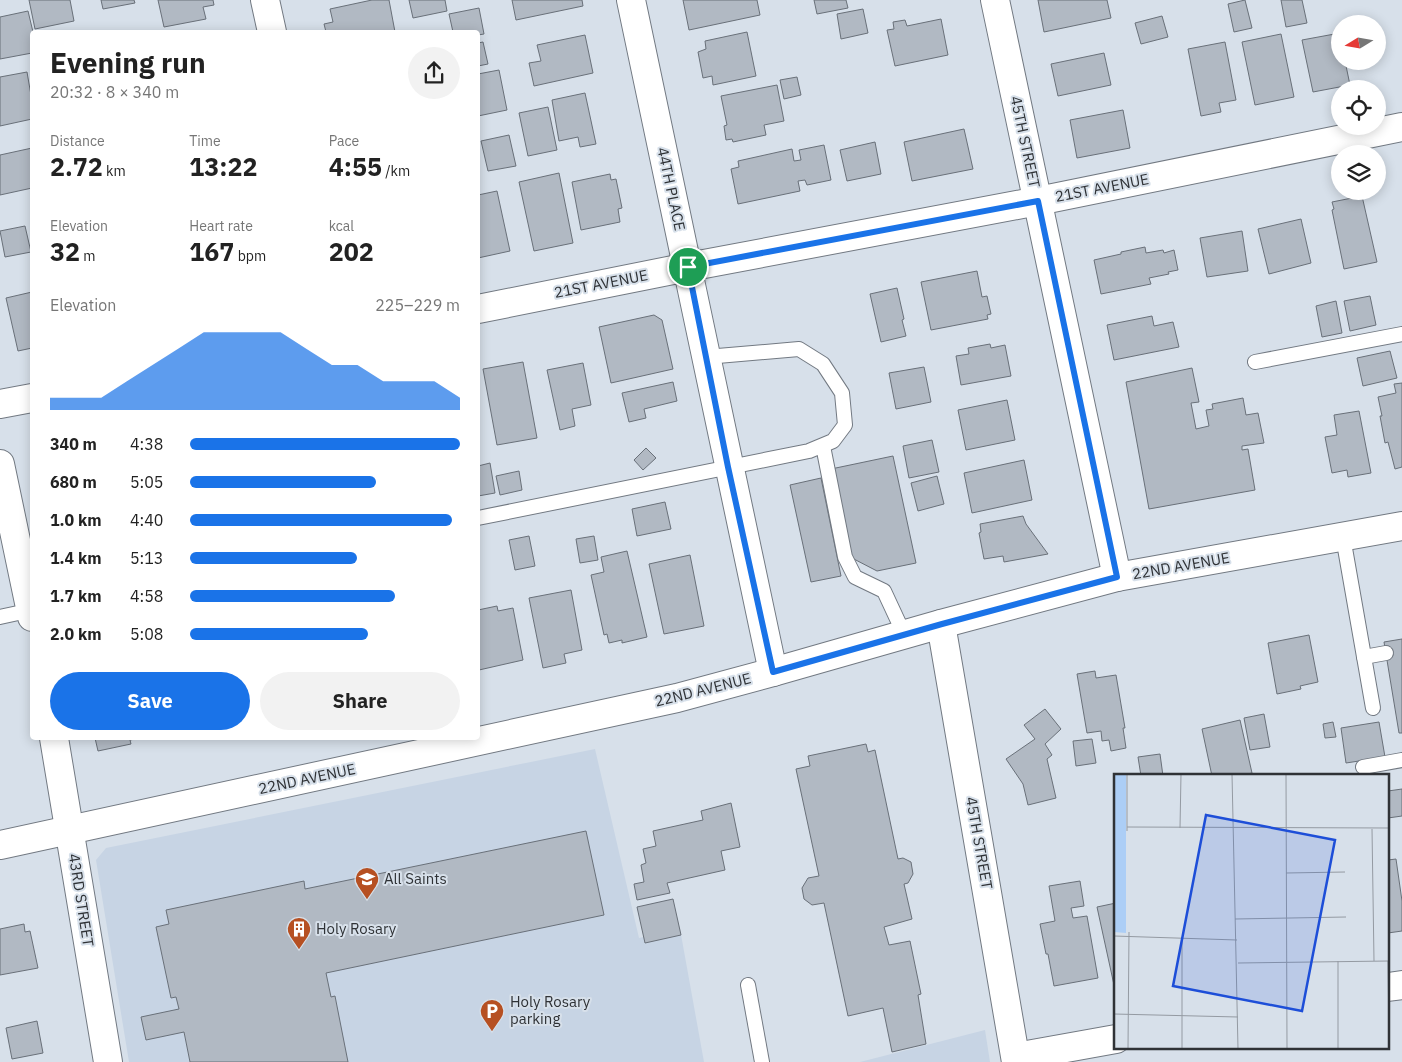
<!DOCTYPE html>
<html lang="en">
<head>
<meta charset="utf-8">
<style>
	:root { --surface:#fff; --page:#f2f2f2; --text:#222; --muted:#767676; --accent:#1a73e8 }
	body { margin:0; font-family:"IBM Plex Sans",sans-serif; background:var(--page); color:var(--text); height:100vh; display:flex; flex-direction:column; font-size:19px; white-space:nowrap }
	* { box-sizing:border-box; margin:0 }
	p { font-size:16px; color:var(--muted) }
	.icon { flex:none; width:28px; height:28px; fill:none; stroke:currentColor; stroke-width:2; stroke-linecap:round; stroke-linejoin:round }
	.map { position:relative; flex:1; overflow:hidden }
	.details { position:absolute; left:30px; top:30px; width:450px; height:710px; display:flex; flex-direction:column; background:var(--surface); border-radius:5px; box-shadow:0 2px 12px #0003 }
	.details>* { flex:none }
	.needle { width:32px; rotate:259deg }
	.tools { position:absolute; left:1331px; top:15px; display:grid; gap:10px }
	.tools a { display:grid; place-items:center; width:55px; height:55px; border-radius:50%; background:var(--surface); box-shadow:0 2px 12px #0003; font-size:25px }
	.pin { position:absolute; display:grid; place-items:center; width:42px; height:42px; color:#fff; margin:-21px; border:2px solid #fff; border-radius:50%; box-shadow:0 1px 5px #0007 }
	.round { display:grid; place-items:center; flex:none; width:52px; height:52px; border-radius:26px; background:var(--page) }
	.summary { display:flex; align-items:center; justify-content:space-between; height:85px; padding:0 20px }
	h1 { font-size:28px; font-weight:800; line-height:38px }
	.stats { display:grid; grid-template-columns:repeat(3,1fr); gap:8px; height:85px; padding:5px 20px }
	.stats div { display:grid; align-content:center }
	.stats b { font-size:25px; font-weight:800 }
	.stats small { font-size:14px; font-weight:400 }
	.stats p { font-size:14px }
	.chart { height:140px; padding:10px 20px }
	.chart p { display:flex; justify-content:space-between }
	.chart svg { width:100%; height:90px; margin-top:5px; fill:var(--accent); opacity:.7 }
	.cta { display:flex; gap:10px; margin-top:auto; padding:10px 20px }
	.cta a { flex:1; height:58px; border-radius:30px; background:var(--accent); color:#fff; font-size:20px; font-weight:800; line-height:58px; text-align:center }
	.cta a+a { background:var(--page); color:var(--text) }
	ul { padding:0 20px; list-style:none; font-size:16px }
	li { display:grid; grid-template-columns:80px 60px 1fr; align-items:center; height:38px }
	li i { height:12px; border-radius:6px; background:var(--accent) }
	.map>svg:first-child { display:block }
	.built { fill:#c7d4e4 }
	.building { fill:#b1b9c3; stroke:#697079 }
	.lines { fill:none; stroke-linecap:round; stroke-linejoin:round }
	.service-casing { stroke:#727982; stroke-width:16 }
	.minor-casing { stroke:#727982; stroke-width:30 }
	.tertiary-casing { stroke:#727982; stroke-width:30 }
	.service { stroke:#fff; stroke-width:14 }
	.minor { stroke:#fff; stroke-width:28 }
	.tertiary { stroke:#fff; stroke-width:28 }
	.route-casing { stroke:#fff; stroke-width:10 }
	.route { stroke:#1a73e8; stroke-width:6 }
	.labels { text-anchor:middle; stroke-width:4; stroke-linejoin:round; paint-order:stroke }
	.street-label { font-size:15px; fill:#2f3236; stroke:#d7e0ea }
	.poi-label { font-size:15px; fill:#2f3236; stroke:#d7e0ea; text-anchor:start }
	.inset-road { fill:none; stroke:#949aa2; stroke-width:1 }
	.view { fill:#1d4ed8; fill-opacity:0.15; stroke:#1d4ed8; stroke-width:2.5 }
	.inset-edge { fill:none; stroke:#2f3236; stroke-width:2.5 }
</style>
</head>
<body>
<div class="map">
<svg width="1402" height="1062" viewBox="0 0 1402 1062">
	<rect width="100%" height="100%" fill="#d7e0ea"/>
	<g class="built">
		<polygon points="595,749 639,938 680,929 704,1062 129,1062 96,860 106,848"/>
		<polygon points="985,1030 990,1062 860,1062"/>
	</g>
	<g class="building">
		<polygon points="29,0 70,0 74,21 35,29"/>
		<polygon points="101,0 134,0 135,3 103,9"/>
		<polygon points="158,0 213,0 214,5 203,7 206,19 164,27"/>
		<polygon points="372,0 389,0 395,32 326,32 324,24 333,22 330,9"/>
		<polygon points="409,0 445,0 447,11 413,18"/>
		<polygon points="512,0 582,0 583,6 516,20"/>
		<polygon points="683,0 757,0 760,15 689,30"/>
		<polygon points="814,0 846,0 848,8 817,14"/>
		<polygon points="1038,0 1107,0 1111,18 1044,32"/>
		<polygon points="1245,0 1252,28 1234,32 1228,4"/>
		<polygon points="1281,0 1302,0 1307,23 1286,27"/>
		<polygon points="479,8 484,34 478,35 478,32 453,32 449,14"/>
		<polygon points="863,9 868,33 841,39 837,14"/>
		<polygon points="28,11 33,32 32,53 0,59 0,17"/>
		<polygon points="1162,16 1168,37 1141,44 1135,23"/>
		<polygon points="941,19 948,55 895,66 887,30 894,29 893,22 905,20 907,26"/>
		<polygon points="747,32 756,76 713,85 712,76 703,78 698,52 706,49 705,41"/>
		<polygon points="1340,33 1340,61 1345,61 1350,85 1313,92 1302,40"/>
		<polygon points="1281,34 1294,97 1255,105 1242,42"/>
		<polygon points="585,35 593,73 534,86 529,63 541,61 537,45"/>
		<polygon points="483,42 488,64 478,66 478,43"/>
		<polygon points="1225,42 1236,100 1219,103 1221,112 1201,116 1188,49"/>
		<polygon points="1104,53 1111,85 1058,96 1051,64"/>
		<polygon points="499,70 507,110 478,116 478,74"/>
		<polygon points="27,72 32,101 32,119 0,126 0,77"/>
		<polygon points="797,77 801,95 784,99 780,80"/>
		<polygon points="777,85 784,121 764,125 766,135 733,142 732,139 726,140 724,126 727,125 721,96"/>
		<polygon points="585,93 596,144 580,147 578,137 559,141 552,100"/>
		<polygon points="548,107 557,150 528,156 519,113"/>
		<polygon points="1123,110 1130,148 1077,158 1070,120"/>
		<polygon points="964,129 973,169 912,181 904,142"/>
		<polygon points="509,135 516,166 488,171 481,141"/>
		<polygon points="875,142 881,174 847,181 840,150"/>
		<polygon points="824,145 831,180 807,185 805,180 798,181 800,191 738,204 731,169 739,167 738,161 792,149 794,161 801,160 799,150"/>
		<polygon points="32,148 32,188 0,195 0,155"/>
		<polygon points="559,173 573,243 534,251 519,182"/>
		<polygon points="610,174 611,180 616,179 622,208 618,209 620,222 581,230 572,182"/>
		<polygon points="497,191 510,251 478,258 478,195"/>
		<polygon points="1362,196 1377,262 1344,269 1332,210 1334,209 1332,202"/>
		<polygon points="1301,219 1311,263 1269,274 1258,229"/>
		<polygon points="25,226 31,252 5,257 0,231"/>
		<polygon points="1242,231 1248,271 1207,277 1200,238"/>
		<polygon points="1145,247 1146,253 1163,250 1164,253 1174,250 1178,270 1168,272 1169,274 1149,278 1151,284 1101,294 1094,260 1121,254 1121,252"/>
		<polygon points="977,271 982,297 987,296 991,314 987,315 988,319 931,330 921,282"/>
		<polygon points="897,288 904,319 902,320 906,336 881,342 870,294"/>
		<polygon points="32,292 32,348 18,351 6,298"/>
		<polygon points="1370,296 1376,325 1350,331 1344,301"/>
		<polygon points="1336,301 1342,333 1322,337 1316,306"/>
		<polygon points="654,315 662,320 673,369 611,383 599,327"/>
		<polygon points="1152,316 1154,326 1173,322 1179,347 1114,360 1107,325"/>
		<polygon points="990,344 991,348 1005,345 1011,376 961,385 956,356 969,354 968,348"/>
		<polygon points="1390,351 1397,378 1363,386 1357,358"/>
		<polygon points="523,362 537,438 497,445 483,369"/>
		<polygon points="583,363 591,405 572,409 575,426 560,430 547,370"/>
		<polygon points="924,367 931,402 896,409 889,373"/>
		<polygon points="1192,368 1199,402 1191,403 1196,429 1209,426 1206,410 1213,409 1212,404 1243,398 1246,415 1258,413 1264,443 1242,446 1242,450 1248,449 1255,490 1149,509 1126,382"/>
		<polygon points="673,382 677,401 644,409 646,418 629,422 622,393"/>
		<polygon points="1402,383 1402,467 1395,469 1388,442 1385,443 1380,416 1382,416 1378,397 1396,393 1394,384"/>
		<polygon points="1007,400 1015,440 966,450 958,410"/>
		<polygon points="1359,411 1371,473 1348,477 1347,470 1332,473 1325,437 1337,435 1334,415"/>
		<polygon points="932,440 939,472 909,478 903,446"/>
		<polygon points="646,448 656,458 643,470 634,460"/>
		<polygon points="893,456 916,563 877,571 850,557 831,469"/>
		<polygon points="1024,460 1032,500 972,513 964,473"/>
		<polygon points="490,463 495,493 478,496 478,466"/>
		<polygon points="519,471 522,490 500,495 496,476"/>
		<polygon points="937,476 944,504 918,511 911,483"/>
		<polygon points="821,478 841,576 811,582 790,485"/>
		<polygon points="665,502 671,529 637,536 632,509"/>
		<polygon points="1023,516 1026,524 1048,554 1004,562 1003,556 984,559 979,533 981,532 980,524"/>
		<polygon points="529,536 535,566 515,570 509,540"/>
		<polygon points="594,536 598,560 580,563 576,539"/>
		<polygon points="627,551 647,637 622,643 622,640 609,643 607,634 604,635 591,575 604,572 601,557"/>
		<polygon points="690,555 704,626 664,634 649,564"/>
		<polygon points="571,590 582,650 564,654 566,663 543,668 529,598"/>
		<polygon points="497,606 498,611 513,608 523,660 479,670 478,665 478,610"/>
		<polygon points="1309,635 1318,682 1300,686 1301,689 1277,694 1268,643"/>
		<polygon points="1402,639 1402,733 1399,733 1384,642"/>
		<polygon points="1095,671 1096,678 1116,675 1125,728 1123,728 1126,748 1111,751 1109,740 1102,741 1101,731 1087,733 1077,674"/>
		<polygon points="1045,709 1061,729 1045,744 1052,755 1047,759 1056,798 1028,805 1023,784 1006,759 1035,739 1024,725"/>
		<polygon points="1264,714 1270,747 1250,750 1244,718"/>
		<polygon points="1240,720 1252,773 1238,776 1212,776 1202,729"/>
		<polygon points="1333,722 1336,737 1325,738 1323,724"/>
		<polygon points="1379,722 1385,757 1346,763 1341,728"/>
		<polygon points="95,738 141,738 130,740 131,744 98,751"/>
		<polygon points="1092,739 1096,763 1076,766 1073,741"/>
		<polygon points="866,744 868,752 875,750 898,859 903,858 911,862 913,874 908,883 904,884 912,919 884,927 889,945 910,941 921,994 918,995 926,1044 892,1052 883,1008 848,1016 824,903 812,905 804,899 802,888 808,878 819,876 796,769 810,766 808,756"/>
		<polygon points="1160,754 1163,776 1141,776 1138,757"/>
		<polygon points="1402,789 1402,816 1388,818 1388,791"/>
		<polygon points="731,803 740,847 721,851 725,870 667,883 670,893 637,900 634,884 644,882 641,865 646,863 643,849 656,846 653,831 703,820 701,811"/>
		<polygon points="586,831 604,915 326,973 331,997 335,996 348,1062 190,1062 184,1032 146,1040 141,1017 179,1009 176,997 171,998 156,927 169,924 166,910 304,881 305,889"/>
		<polygon points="1396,859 1402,901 1402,931 1388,933 1388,860"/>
		<polygon points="1080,881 1084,906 1071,908 1073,918 1087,916 1098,978 1054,986 1048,954 1046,954 1040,924 1055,921 1049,886"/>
		<polygon points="673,899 681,935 645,943 637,907"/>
		<polygon points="1116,903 1116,984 1114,985 1097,907"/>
		<polygon points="24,924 25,932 30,931 38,968 0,975 0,929"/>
		<polygon points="37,1021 43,1053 12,1059 6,1028"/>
	</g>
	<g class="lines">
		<g class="service-casing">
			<g id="service">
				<polyline points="1255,362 1402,334"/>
				<polyline points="823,446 845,557 855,577 884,591 904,634"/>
				<polyline points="478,518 809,451 833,441 845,425 842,393 823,364 799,349 706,357"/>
				<polyline points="1343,537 1373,708"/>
				<polyline points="0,617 32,610"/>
				<polyline points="1364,657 1386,653"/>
				<polyline points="1363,767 1402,760"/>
				<polyline points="748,985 762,1062"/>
			</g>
		</g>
		<g class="minor-casing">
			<g id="minor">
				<polyline points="265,0 272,32"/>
				<path d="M631,0C679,224 724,448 773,672"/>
				<polyline points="995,0 1117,577"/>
				<polyline points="478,309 688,267 1038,201 1402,127"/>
				<polyline points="0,404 32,398"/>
				<polyline points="0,464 32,617"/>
				<polyline points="54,738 108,1062"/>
				<polyline points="1388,987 1402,985"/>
				<polyline points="1016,1057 1116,1039"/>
			</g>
		</g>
		<g class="tertiary-casing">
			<g id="tertiary">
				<polyline points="941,624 1016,1062"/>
				<polyline points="0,845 677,698 773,672 941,624 1117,577 1402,526"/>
			</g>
		</g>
		<use href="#service" class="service"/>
		<use href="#minor" class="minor"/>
		<use href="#tertiary" class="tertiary"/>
	</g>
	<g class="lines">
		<g class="route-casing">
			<polygon id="route" points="1038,201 1117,577 942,624 773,672 728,467 688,267"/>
		</g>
		<use href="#route" class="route"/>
	</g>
	<defs>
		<g id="school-pin" transform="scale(1.25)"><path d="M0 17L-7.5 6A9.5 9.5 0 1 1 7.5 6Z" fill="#b65022" stroke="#d7e0ea"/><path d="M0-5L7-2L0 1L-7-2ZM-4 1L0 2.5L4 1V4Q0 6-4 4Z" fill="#fff"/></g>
		<g id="building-pin" transform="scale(1.25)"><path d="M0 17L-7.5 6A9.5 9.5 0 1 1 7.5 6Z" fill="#b65022" stroke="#d7e0ea"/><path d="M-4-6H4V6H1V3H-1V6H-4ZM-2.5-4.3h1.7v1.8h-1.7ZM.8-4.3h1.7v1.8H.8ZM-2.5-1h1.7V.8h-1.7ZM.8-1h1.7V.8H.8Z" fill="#fff"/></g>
		<g id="parking-pin" transform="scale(1.25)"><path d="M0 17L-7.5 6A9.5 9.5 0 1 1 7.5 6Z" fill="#b65022" stroke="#d7e0ea"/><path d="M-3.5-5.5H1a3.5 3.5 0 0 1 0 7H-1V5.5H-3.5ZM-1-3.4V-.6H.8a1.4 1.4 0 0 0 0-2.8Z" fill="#fff"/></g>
	</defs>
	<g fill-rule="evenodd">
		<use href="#school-pin" x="367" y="879"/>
		<use href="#building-pin" x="299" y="929"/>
		<use href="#parking-pin" x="492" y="1011"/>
	</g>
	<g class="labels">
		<g class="street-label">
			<text transform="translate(1025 142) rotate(78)" y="5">45TH STREET</text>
			<text transform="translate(1102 188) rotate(-11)" y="5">21ST AVENUE</text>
			<text transform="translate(671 189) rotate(78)" y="5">44TH PLACE</text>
			<text transform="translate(601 284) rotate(-11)" y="5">21ST AVENUE</text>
			<text transform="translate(1181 566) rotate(-10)" y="5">22ND AVENUE</text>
			<text transform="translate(703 690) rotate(-14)" y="5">22ND AVENUE</text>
			<text transform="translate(307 779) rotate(-12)" y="5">22ND AVENUE</text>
			<text transform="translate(979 843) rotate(80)" y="5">45TH STREET</text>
			<text transform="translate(81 900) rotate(81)" y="5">43RD STREET</text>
		</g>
		<g class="poi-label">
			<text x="384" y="884">All Saints</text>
			<text x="316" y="934">Holy Rosary</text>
			<text x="510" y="1007">Holy Rosary<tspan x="510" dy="17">parking</tspan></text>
		</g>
	</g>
	<g transform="translate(1114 774)">
		<rect width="275" height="275" fill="#d7e0ea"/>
		<path d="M0,0H12V159L0,158Z" fill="#accef6"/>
		<path class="inset-road" d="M13,0V57M118,0L124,275M172,0L173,275M13,53L275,54M66,54L67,0M258,55L260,187M172,99L231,98M121,145L232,143M0,162L123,166M224,187V275M274,187L275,260M124,189L275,187M0,240L124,243M14,275L15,158M68,275V165"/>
		<path class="view" d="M92,41L221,66L188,237L59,212Z"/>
		<rect width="275" height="275" class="inset-edge"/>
	</g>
</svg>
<div class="tools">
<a><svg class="needle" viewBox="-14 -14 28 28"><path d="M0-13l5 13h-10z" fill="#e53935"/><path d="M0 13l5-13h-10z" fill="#767676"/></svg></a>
<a><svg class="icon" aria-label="locate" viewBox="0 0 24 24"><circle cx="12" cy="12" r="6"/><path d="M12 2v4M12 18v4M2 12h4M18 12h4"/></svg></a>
<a><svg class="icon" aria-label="layers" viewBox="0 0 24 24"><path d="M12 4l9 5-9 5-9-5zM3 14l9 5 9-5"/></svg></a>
</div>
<div class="pin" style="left:688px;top:267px;background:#1e9e55"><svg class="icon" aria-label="arrive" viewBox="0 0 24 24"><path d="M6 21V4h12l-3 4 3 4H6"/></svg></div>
<section class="details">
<div class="summary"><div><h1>Evening run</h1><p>20:32 · 8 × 340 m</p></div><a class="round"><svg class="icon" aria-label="share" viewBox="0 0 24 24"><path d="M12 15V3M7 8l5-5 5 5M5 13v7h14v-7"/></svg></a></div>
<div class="stats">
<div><p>Distance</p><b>2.72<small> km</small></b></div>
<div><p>Time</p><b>13:22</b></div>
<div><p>Pace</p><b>4:55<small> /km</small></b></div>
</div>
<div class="stats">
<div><p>Elevation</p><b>32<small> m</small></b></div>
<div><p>Heart rate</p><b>167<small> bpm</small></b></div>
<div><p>kcal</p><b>202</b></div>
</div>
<div class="chart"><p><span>Elevation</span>225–229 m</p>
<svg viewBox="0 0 160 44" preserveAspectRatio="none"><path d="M0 44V38L10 38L20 38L30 30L40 22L50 14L60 6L70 6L80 6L90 6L100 14L110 22L120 22L130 30L140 30L150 30L160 38V44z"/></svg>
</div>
<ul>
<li><b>340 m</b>4:38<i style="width:100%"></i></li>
<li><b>680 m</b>5:05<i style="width:69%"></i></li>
<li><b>1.0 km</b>4:40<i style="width:97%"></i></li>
<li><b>1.4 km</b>5:13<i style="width:62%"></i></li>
<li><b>1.7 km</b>4:58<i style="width:76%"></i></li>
<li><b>2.0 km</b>5:08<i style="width:66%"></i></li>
</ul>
<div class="cta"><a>Save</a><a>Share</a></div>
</section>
</div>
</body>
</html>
